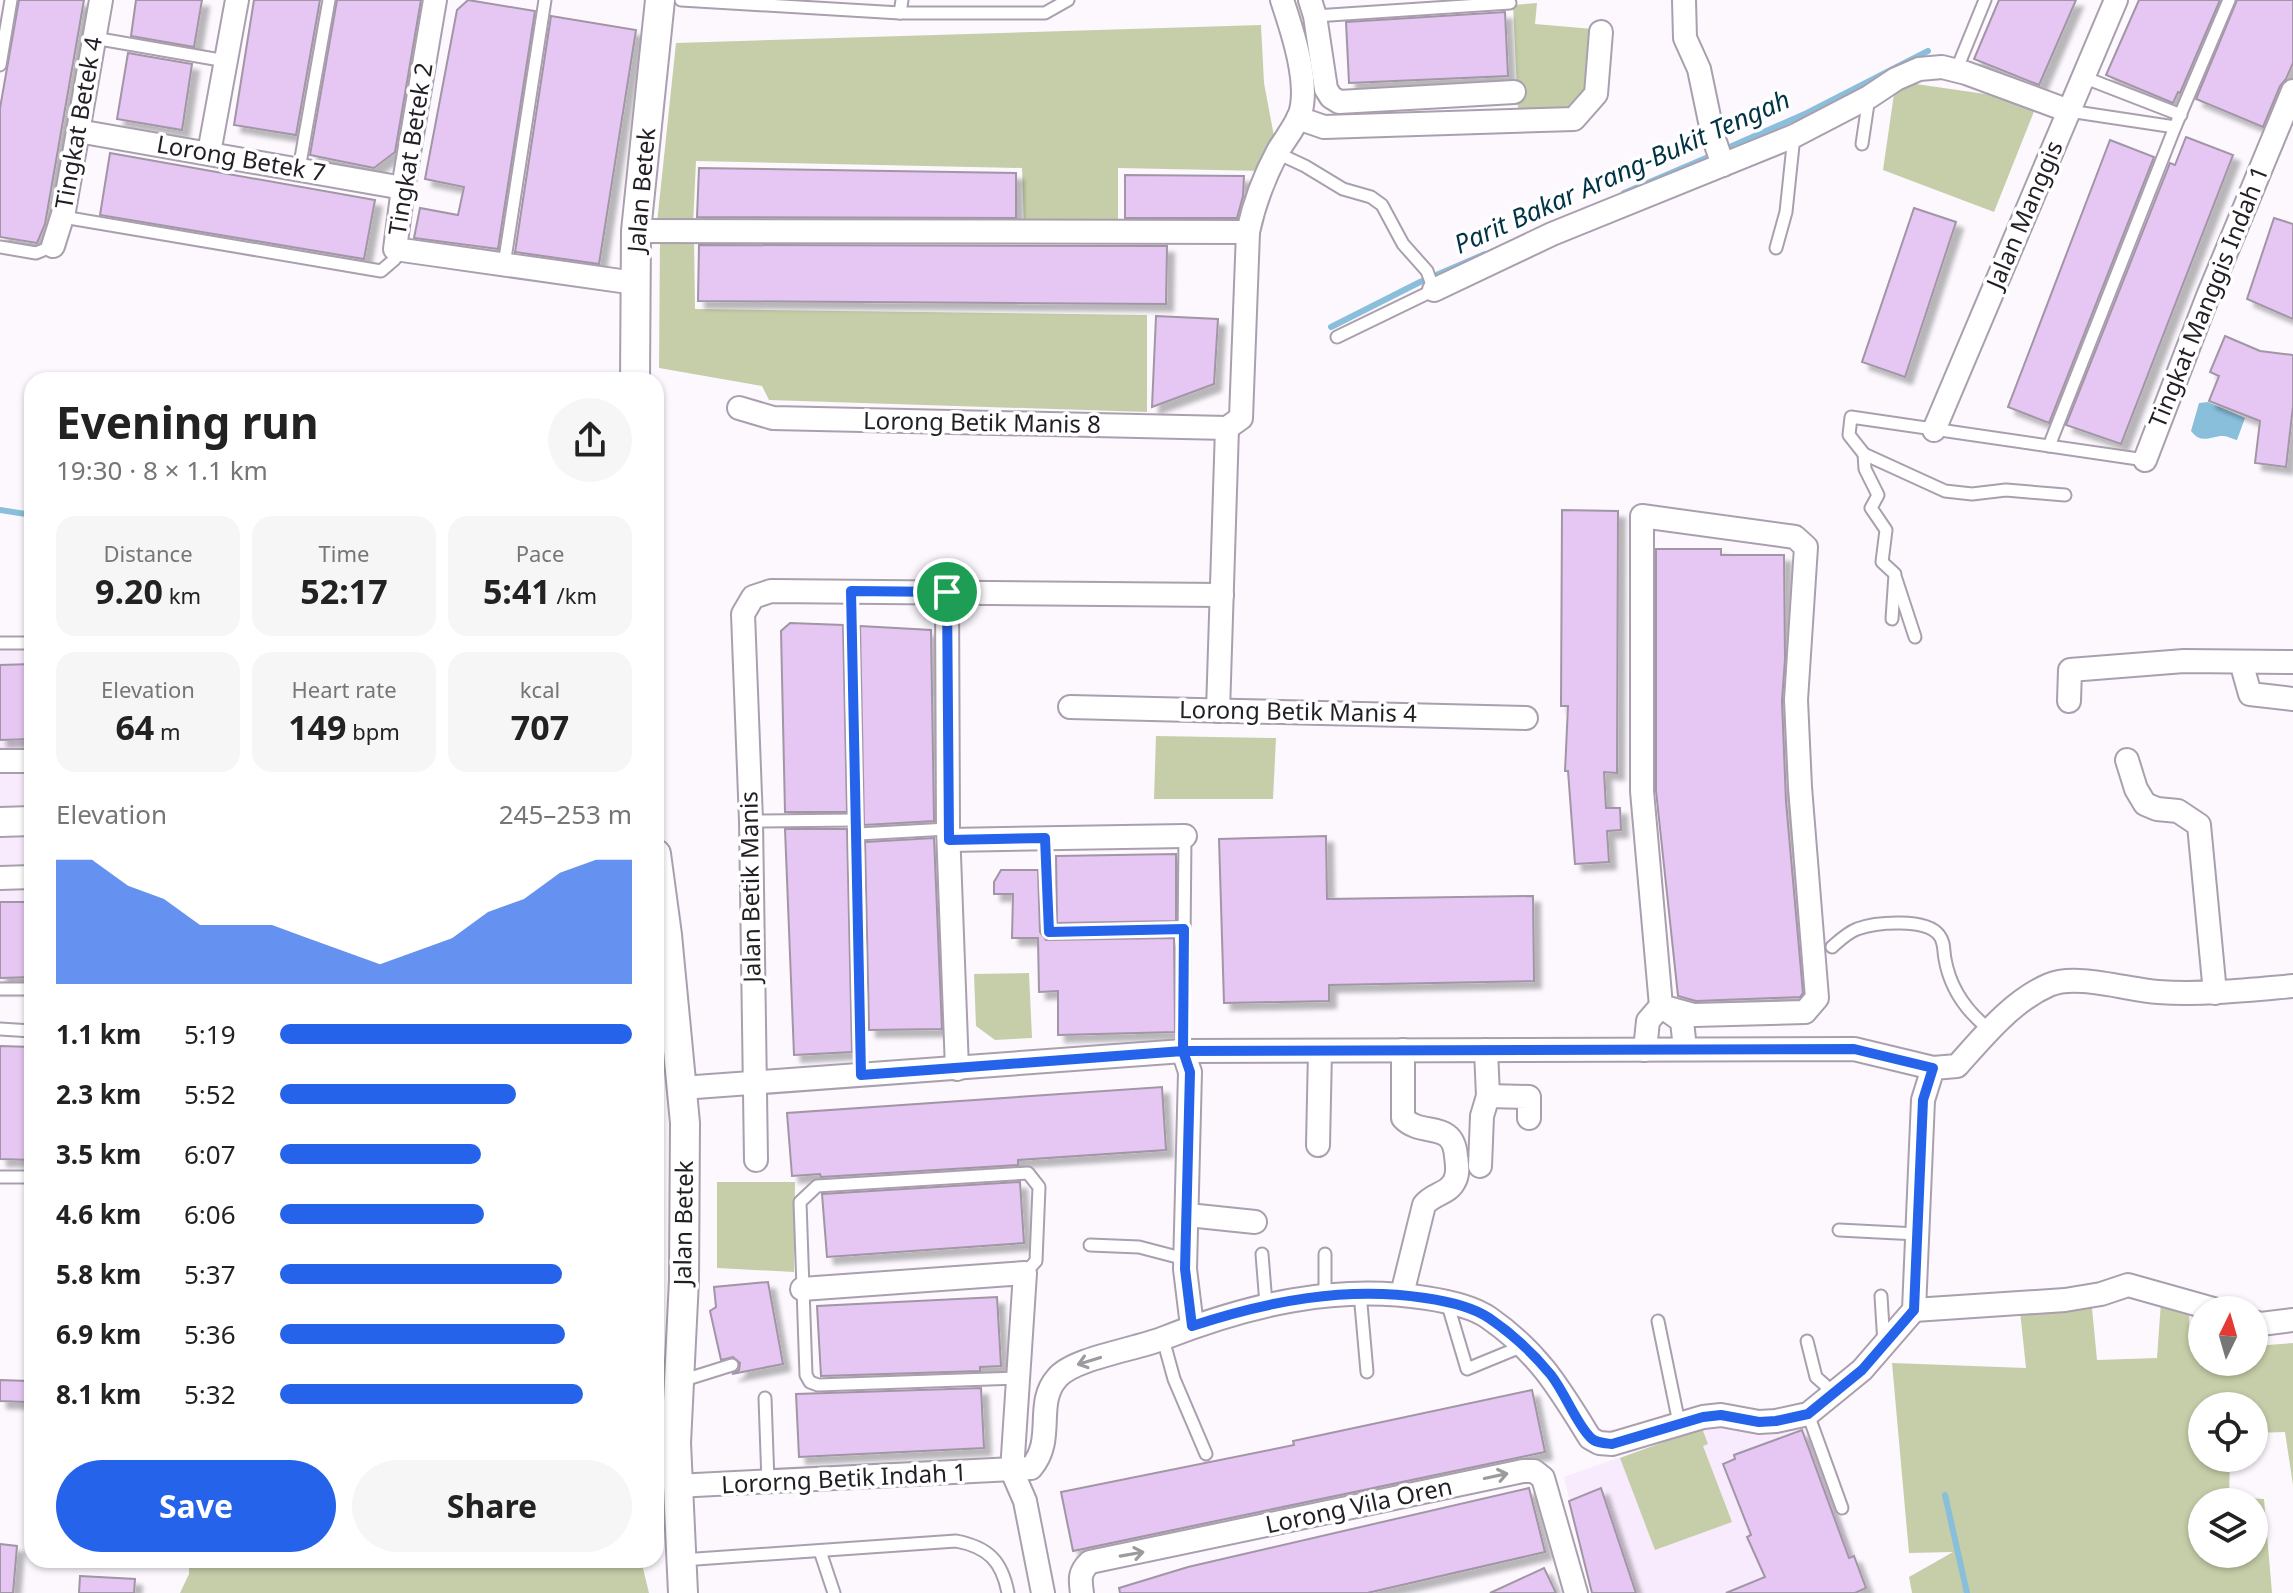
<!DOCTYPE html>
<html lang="en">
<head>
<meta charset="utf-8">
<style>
	:root { --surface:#fff; --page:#f6f6f6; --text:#222; --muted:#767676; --accent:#2563eb }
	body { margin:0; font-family:"Noto Sans",sans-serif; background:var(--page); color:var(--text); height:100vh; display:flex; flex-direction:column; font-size:30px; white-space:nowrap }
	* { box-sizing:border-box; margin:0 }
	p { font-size:26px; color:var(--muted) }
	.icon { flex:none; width:44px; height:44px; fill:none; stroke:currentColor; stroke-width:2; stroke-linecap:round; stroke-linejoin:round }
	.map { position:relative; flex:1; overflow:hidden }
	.side { position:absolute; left:24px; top:372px; width:640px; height:1196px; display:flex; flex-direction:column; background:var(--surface); border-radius:24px; box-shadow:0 2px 6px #0004 }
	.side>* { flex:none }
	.needle { width:52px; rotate:5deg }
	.controls { position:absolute; left:2188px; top:1296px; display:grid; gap:16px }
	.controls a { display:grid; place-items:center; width:80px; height:80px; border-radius:50%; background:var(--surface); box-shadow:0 2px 6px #0004; font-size:40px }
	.pin { position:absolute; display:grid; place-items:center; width:68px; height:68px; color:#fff; margin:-34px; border:4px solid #fff; border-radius:50%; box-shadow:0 2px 8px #0007 }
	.round { display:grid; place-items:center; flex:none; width:84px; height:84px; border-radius:42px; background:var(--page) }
	.summary { display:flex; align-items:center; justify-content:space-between; height:136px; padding:0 32px }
	h1 { font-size:44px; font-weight:700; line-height:60px }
	.metrics { display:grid; grid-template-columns:repeat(3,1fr); gap:12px; height:136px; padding:8px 32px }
	.metrics div { display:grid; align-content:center; border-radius:20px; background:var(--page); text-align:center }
	.metrics b { font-size:34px; font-weight:700 }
	.metrics small { font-size:22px; font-weight:400 }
	.metrics p { font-size:22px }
	.chart { height:224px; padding:16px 32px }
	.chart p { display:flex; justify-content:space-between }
	.chart svg { width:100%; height:144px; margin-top:8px; fill:var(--accent); opacity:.7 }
	.action { display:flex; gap:16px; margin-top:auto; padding:16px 32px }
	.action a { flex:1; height:92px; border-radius:48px; background:var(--accent); color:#fff; font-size:32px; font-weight:700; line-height:92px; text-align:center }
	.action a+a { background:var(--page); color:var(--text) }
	ul { padding:0 32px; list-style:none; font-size:26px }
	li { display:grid; grid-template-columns:128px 96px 1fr; align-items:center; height:60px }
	li i { height:20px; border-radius:10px; background:var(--accent) }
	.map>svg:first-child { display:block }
	.built { fill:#f8ebfd }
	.green { fill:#c5cea8; fill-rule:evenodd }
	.water { fill:#89bfdb }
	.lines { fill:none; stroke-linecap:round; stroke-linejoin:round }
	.stream { stroke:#89bfdb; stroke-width:6 }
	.building { fill:#e6c6f2; stroke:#a196a5; stroke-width:2; filter:url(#shadow) }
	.service-casing { stroke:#aa9fae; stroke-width:15 }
	.minor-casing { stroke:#aa9fae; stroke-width:26 }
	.tertiary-casing { stroke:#aa9fae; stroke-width:32 }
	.service { stroke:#fff; stroke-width:11 }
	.minor { stroke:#fff; stroke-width:22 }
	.tertiary { stroke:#fff; stroke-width:28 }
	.oneway { stroke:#9c9a9c }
	.route-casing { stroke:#fff; stroke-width:16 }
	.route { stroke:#2563eb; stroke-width:10 }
	.labels { text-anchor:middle; stroke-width:7; stroke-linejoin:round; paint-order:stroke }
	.street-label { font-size:24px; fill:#221e24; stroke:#fff }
	.water-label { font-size:26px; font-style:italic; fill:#013346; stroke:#fff }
</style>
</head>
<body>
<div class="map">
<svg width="2293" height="1593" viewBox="0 0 2293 1593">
	<defs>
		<filter id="shadow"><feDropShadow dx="7" dy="7" stdDeviation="2" flood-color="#0004"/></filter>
	</defs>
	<rect width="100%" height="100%" fill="#fcf8fe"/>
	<g class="built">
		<rect x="0" y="643" width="32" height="355"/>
		<polygon points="1717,1423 1770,1433 1805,1423 1866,1588 1855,1593 1592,1593 1564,1477"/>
	</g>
	<g class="green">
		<polygon points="1537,3 1535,24 1593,29 1586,90 1566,109 1518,110 1513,5"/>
		<polygon points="1261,25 1264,83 1276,147 1264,171 1118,168 1118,226 1024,226 1022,168 696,161 693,225 657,223 676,43"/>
		<polygon points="1909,83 2006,97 2035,109 1994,212 1883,170 1894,94"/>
		<polygon points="660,238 694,238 695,309 1147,315 1147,412 769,400 762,386 659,368"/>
		<polygon points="1156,736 1276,738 1273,799 1154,799"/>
		<polygon points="1029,973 1032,1038 995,1040 976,1026 974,974"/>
		<polygon points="717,1182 795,1182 794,1272 717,1268"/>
		<path d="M2161,1302L2189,1313L2190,1350H2202V1362H2254V1346L2293,1343V1485L2285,1432L2254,1433V1406H2202V1458H2230L2229,1497L2264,1499L2272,1593H1912L1909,1577L1953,1552L1909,1553L1892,1363L2026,1368L2020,1311L2092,1308L2097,1360L2157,1358ZM2202,1502H2254V1554H2202Z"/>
		<polygon points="1702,1428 1708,1444 1703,1446 1732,1522 1655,1550 1620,1458"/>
		<polygon points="189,1560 641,1560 649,1593 180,1593 189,1574"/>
	</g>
	<path class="water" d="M2208,402L2245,418L2237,440C2232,439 2228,436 2223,436C2210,436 2202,445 2191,431L2199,403Z"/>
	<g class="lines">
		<g class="stream">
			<polyline points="1723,150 1807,113 1928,51"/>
			<polyline points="1624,193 1713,155"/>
			<polyline points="1331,327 1420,282 1485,254"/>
			<polyline points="0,510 32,515"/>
			<polyline points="1945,1495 1967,1593"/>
		</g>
	</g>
	<g class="building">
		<polygon points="19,0 84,0 45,224 37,243 0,237 0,108"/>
		<polygon points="136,0 202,0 194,47 131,36"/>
		<polygon points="254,0 320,0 296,135 234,125"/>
		<polygon points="337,0 421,0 395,152 374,168 310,155"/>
		<polygon points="468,0 535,11 498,249 414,238 420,208 458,215 464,187 425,179 457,10"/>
		<polygon points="1999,0 2076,0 2039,85 1974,59"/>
		<polygon points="2139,0 2220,0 2180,93 2178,92 2173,103 2106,75"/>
		<polygon points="2237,0 2293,0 2293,63 2286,79 2280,86 2263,127 2196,99"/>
		<polygon points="1505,12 1508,76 1349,83 1346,22"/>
		<polygon points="551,16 636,30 599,264 515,252"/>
		<polygon points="128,53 192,64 182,130 117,119"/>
		<polygon points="2186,137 2233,155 2121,444 2066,425 2170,163 2175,165"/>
		<polygon points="2110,140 2154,157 2049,423 2008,407"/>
		<polygon points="110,153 375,200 364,259 100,215"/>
		<polygon points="699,168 1016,173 1016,218 697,217"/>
		<polygon points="1125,175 1244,176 1243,196 1237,218 1125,218"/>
		<polygon points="1914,208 1956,222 1905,377 1862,362"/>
		<polygon points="2274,218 2293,224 2293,319 2247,299"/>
		<polygon points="699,245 1167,246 1166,304 698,301"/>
		<polygon points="1156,316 1218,319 1214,384 1152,407"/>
		<polygon points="2225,336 2260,351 2293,355 2293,406 2286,467 2255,463 2260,421 2209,401 2219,376 2210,372"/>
		<polygon points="1562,510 1618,511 1617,773 1604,772 1606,808 1620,808 1621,830 1607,831 1609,862 1575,864 1568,771 1565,771 1568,706 1561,706"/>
		<polygon points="1656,549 1721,549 1721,555 1784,555 1785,659 1782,701 1786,802 1803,993 1800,997 1696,1001 1678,996 1656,791"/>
		<polygon points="790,623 843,625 847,812 785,812 781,631"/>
		<polygon points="860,626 931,630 934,821 864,825"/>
		<polygon points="32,664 32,739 0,740 0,665"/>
		<polygon points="785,829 847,829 852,1052 794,1055"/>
		<polygon points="1326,836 1327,899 1533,896 1534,981 1329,985 1329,1001 1224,1003 1219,839"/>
		<polygon points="934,838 942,1029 869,1030 865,842"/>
		<polygon points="1176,854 1176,921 1057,923 1056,856"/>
		<polygon points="1001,870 1038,870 1040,932 1046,940 1174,938 1175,1032 1058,1035 1058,991 1039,992 1038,938 1012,938 1013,894 994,894 994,882"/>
		<polygon points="0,902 32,902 32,977 0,978"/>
		<polygon points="0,1046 32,1047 32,1160 0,1159"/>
		<polygon points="1162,1087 1166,1150 1018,1160 1018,1165 821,1177 820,1174 792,1176 787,1113"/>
		<polygon points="1020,1182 1024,1243 827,1257 822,1194"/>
		<polygon points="768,1282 783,1364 732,1374 739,1370 740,1363 733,1357 721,1360 710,1311 716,1307 714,1287"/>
		<polygon points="997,1297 1001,1366 980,1367 980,1371 821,1376 817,1306"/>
		<polygon points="0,1380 28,1381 27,1402 0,1401"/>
		<polygon points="981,1388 984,1448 799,1457 796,1394"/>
		<polygon points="1532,1390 1545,1452 1073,1551 1061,1492 1294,1445 1293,1441"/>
		<polygon points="1802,1430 1849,1558 1854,1556 1866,1588 1855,1593 1726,1593 1765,1577 1747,1537 1751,1535 1723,1464 1735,1459 1734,1455"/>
		<polygon points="1529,1488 1545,1552 1367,1593 1120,1593 1119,1588 1188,1567"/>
		<polygon points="1601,1488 1636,1593 1592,1593 1569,1501"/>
		<polygon points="0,1544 17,1546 13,1593 0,1593"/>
		<polygon points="1544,1568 1556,1593 1490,1593"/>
		<polygon points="80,1576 135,1579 134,1593 79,1593"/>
	</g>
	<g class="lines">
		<g class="service-casing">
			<g id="service">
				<polyline points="681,0 900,13 1045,13 1068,0"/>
				<polyline points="900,13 902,0"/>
				<polyline points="1315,16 1510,3"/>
				<polyline points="94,38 226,61"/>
				<polyline points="0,65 11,0"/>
				<polyline points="1956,71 1985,0"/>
				<polyline points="2083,77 2181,115"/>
				<polyline points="2069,111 2175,127"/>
				<polyline points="1862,144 1869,97"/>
				<polyline points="1277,153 1305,166 1343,189 1371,197 1382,205 1403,244 1427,271 1434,290 1337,337"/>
				<polyline points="299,169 329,0"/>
				<polyline points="63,217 381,271 395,259 395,249"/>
				<polyline points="0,247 36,253 53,246"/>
				<polyline points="1776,248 1786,212 1794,136"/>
				<polyline points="504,265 545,0"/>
				<polyline points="2049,446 2175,127 2229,0"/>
				<polyline points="1864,454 1945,491 1972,494 2006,490 2065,495"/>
				<polyline points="1896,579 1915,637"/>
				<polyline points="851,591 861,1075"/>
				<polyline points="1892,619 1895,574 1882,562 1886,530 1871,508 1878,495 1865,469 1864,454 1849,435 1851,417 2145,460"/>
				<polyline points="0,643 32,643"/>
				<polyline points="751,821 857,820"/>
				<polyline points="858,834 948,829"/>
				<polyline points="1045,838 1049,932 1184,929"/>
				<path d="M1832,947C1840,940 1847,933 1857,929C1876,922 1926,918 1939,935C1945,943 1943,949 1945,959C1950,988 1967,1012 1990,1030"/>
				<polyline points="0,989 32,989"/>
				<polyline points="0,1029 32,1031"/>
				<polyline points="1183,1051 1185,836"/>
				<polyline points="0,1177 32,1177"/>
				<polyline points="1839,1230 1917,1234"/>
				<polyline points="1090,1245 1139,1247 1185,1259"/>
				<polyline points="1262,1254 1266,1304"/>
				<polyline points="1360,1293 1367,1372"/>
				<polyline points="1325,1295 1325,1254"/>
				<polyline points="1881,1296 1884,1344"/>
				<polyline points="1447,1302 1467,1369 1523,1346"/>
				<polyline points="1658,1321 1679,1423"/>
				<polyline points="1163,1339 1174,1379 1206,1454"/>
				<polyline points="1807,1341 1816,1377 1834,1393"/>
				<polyline points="1018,1378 818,1385 810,1382 806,1375 800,1202 817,1186 1028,1173 1039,1187 1036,1261 1025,1273"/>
				<polyline points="681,1381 732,1365"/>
				<polyline points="765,1398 768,1482"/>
				<polyline points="1808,1414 1842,1508"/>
				<polyline points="820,1551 834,1593"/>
				<path d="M682,1560L956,1541C988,1547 1002,1561 1008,1593"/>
			</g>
		</g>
		<g class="minor-casing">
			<g id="minor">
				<polyline points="435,0 403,188 395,249 635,283"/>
				<polyline points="1310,0 1315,16 1326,89 1331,97 1339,102 1514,92"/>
				<polyline points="1684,0 1685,38 1699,69 1713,136 1723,165"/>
				<polyline points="1298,118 1324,127 1574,119 1596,94 1601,32"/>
				<polyline points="78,131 403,188"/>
				<polyline points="209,153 237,0"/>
				<polyline points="636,231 1248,232"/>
				<polyline points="53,246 64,211 101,0"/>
				<polyline points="1434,290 1552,234 1794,136 1869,97 1896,79 1919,69 1942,67 1966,73 2069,111"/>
				<polyline points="739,408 773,418 1227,428"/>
				<path d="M1227,428L1241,418L1248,232C1254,204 1264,177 1278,151C1285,139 1295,127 1300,114C1310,83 1292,30 1282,0"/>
				<polyline points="1934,430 2116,0"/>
				<polyline points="2145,460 2208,296 2293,91"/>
				<polygon points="1642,516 1795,537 1806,547 1796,700 1800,787 1817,998 1805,1012 1694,1015 1661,1006 1642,791"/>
				<polyline points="947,592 948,829 957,1069"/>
				<polyline points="2241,662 2250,694 2293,699"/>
				<polyline points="2069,701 2070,670 2184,661 2293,662"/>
				<polyline points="1070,707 1526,718"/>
				<polyline points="1218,711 1227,428"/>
				<polyline points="2127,760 2136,789 2145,804 2157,809 2178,811 2199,825 2215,993"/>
				<polyline points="0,761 32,761"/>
				<polyline points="949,840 1185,836"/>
				<polyline points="0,878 32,877"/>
				<polyline points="1645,1050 1648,1021 1661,1006 1682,1021 1685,1049"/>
				<polyline points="1183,1051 1190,1072 1185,1269 1192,1326"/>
				<polyline points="682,1088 1183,1051 1854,1049 1933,1068"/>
				<polyline points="1488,1096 1529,1097 1529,1118"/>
				<polyline points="1318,1145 1320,1051"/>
				<polyline points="756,1160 751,821 743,614 753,597 771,591 1222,595"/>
				<polyline points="1480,1166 1482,1116 1488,1096 1486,1050"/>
				<polyline points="1188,1215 1255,1222"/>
				<polyline points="802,1289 1025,1273 1012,1471 1025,1501 1043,1593"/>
				<path d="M1402,1294L1424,1205C1432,1194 1448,1194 1454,1182C1459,1174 1457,1165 1456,1156C1453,1119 1422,1138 1403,1118V1050"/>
				<polyline points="1914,1310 2065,1300 2101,1294 2128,1285 2217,1310"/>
				<polyline points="2254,1322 2261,1324 2293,1320"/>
				<path d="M676,1486L1031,1468C1056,1439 1034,1404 1057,1378C1073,1358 1138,1349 1164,1338C1248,1305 1335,1284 1426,1298C1446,1301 1472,1306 1489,1318C1539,1353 1559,1388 1590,1438L1599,1443L1612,1444L1703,1417L1721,1415L1759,1422L1776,1421L1808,1414L1862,1370L1914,1310L1923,1100L1933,1068L1957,1066C1983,1037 2012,1001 2049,985C2076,973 2128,990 2158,992C2203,995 2248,990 2293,986"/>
				<path d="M1082,1593C1080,1579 1079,1572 1090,1562L1523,1471H1534L1543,1478L1576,1593"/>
			</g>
		</g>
		<g class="tertiary-casing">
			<g id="tertiary">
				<polyline points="635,380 636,231 660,0"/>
				<polyline points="0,822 32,821"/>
				<polyline points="656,854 667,935 685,1123 684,1280 676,1443 683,1593"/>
			</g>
		</g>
		<use href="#service" class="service"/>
		<use href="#minor" class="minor"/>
		<use href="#tertiary" class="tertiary"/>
	</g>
	<defs><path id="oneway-shaft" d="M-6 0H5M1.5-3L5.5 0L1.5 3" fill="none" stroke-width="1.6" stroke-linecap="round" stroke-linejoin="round" transform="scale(2)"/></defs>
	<g class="oneway">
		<use href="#oneway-shaft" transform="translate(1089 1361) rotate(163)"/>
		<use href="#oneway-shaft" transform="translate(1496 1476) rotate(-12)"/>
		<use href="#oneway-shaft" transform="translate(1132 1554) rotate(-10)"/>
	</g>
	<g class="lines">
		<g class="route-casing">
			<path id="route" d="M947,592L949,840L1045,838L1049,932L1184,929L1183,1051L1854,1049L1933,1068L1923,1100L1914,1310L1862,1370L1808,1414L1776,1421L1759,1422L1721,1415L1703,1417L1612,1444C1604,1443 1595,1443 1590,1437C1576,1423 1565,1393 1551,1375C1534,1354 1511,1333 1489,1318C1471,1306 1446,1301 1425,1298C1346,1286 1268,1301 1192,1326L1185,1269L1190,1072L1183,1051L861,1075L851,591L947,592"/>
		</g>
		<use href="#route" class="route"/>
	</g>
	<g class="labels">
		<g class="street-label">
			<text transform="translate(79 123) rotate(-80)" y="8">Tingkat Betek 4</text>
			<text transform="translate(411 149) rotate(-81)" y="8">Tingkat Betek 2</text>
			<text transform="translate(241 159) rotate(10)" y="8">Lorong Betek 7</text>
			<text transform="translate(642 190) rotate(-85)" y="8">Jalan Betek</text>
			<text transform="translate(2025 215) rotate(-67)" y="8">Jalan Manggis</text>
			<text transform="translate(2209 297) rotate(-68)" y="8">Tingkat Manggis Indah 1</text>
			<text transform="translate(982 423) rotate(1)" y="8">Lorong Betik Manis 8</text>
			<text transform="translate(1298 712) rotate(1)" y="8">Lorong Betik Manis 4</text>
			<text transform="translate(751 887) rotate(-91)" y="8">Jalan Betik Manis</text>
			<text transform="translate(684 1223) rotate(-89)" y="8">Jalan Betek</text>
			<text transform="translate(844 1479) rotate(-3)" y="8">Lororng Betik Indah 1</text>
			<text transform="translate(1359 1506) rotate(-12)" y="8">Lorong Vila Oren</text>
		</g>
		<g class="water-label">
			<text transform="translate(1622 172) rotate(-24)" y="9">Parit Bakar Arang-Bukit Tengah</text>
		</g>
	</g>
</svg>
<div class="controls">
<a><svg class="needle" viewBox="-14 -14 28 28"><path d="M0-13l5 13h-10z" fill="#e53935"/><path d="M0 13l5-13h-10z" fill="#767676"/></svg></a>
<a><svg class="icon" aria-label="locate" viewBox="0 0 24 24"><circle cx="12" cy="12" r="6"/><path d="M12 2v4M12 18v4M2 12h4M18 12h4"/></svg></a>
<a><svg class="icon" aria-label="layers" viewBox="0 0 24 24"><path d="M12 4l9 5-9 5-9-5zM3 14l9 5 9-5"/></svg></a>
</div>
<div class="pin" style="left:947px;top:592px;background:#1e9e55"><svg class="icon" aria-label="arrive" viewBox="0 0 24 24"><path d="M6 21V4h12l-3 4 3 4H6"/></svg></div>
<section class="side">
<div class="summary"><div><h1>Evening run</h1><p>19:30 · 8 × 1.1 km</p></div><a class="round"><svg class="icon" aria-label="share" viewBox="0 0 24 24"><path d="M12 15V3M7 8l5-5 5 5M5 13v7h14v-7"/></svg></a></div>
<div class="metrics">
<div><p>Distance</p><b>9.20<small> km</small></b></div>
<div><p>Time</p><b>52:17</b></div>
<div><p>Pace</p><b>5:41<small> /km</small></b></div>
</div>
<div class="metrics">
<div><p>Elevation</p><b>64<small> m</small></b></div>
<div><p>Heart rate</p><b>149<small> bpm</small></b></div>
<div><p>kcal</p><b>707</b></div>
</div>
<div class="chart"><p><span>Elevation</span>245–253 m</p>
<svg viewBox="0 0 160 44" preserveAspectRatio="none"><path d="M0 44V6L10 6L20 14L30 18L40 26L50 26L60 26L70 30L80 34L90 38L100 34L110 30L120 22L130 18L140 10L150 6L160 6V44z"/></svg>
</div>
<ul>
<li><b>1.1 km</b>5:19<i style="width:100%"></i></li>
<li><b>2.3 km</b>5:52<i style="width:67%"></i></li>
<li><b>3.5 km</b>6:07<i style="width:57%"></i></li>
<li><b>4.6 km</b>6:06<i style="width:58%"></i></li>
<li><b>5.8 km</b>5:37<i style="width:80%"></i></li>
<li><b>6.9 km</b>5:36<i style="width:81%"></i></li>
<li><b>8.1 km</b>5:32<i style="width:86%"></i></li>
</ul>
<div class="action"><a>Save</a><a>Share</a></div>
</section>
</div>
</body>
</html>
